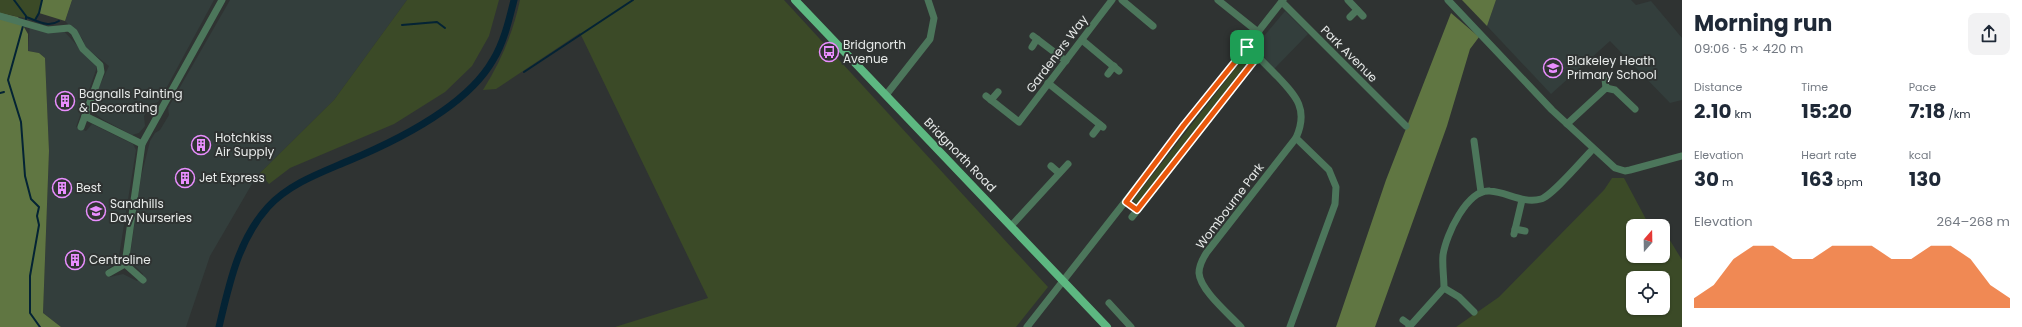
<!DOCTYPE html>
<html lang="en">
<head>
<meta charset="utf-8">
<style>
	:root { --surface:#fff; --page:#f2f2f3; --text:#1f2937; --muted:#747a83; --accent:#ea580c }
	body { margin:0; font-family:Poppins,sans-serif; background:var(--page); color:var(--text); height:100vh; display:flex; flex-direction:column; font-size:15px; white-space:nowrap }
	* { box-sizing:border-box; margin:0 }
	p { font-size:13px; color:var(--muted) }
	.icon { flex:none; width:22px; height:22px; fill:none; stroke:currentColor; stroke-width:2; stroke-linecap:round; stroke-linejoin:round }
	.map { position:relative; flex:1; overflow:hidden }
	.side { display:flex; flex-direction:column; background:var(--surface); width:340px }
	.side>* { flex:none }
	.needle { width:26px; rotate:20deg }
	.buttons { position:absolute; left:1626px; top:219px; display:grid; gap:8px }
	.buttons a { display:grid; place-items:center; width:44px; height:44px; border-radius:8px; background:var(--surface); box-shadow:0 1px 3px #0004; font-size:20px }
	.pin { position:absolute; display:grid; place-items:center; width:34px; height:34px; color:#fff; margin:-17px; border-radius:8px; box-shadow:0 2px 6px #0006 }
	.round { display:grid; place-items:center; flex:none; width:42px; height:42px; border-radius:8px; background:var(--page) }
	.overview { display:flex; align-items:center; justify-content:space-between; height:68px; padding:0 12px }
	h1 { font-size:22px; font-weight:700; line-height:30px }
	.metrics { display:grid; grid-template-columns:repeat(3,1fr); gap:6px; height:68px; padding:4px 12px }
	.metrics div { display:grid; align-content:center }
	.metrics b { font-size:20px; font-weight:700 }
	.metrics small { font-size:11px; font-weight:400 }
	.metrics p { font-size:11px }
	.chart { height:112px; padding:8px 12px }
	.chart p { display:flex; justify-content:space-between }
	.chart svg { width:100%; height:72px; margin-top:4px; fill:var(--accent); opacity:.7 }
	main { display:flex; flex:1; min-height:0 }
	.map>svg:first-child { display:block }
	.built { fill:#333e3c }
	.green { fill:#3b4a27; fill-rule:evenodd }
	.forest { fill:#607642 }
	.lines { fill:none; stroke-linecap:round; stroke-linejoin:round }
	.stream { stroke:#042334; stroke-width:2 }
	.canal { stroke:#042334; stroke-width:7 }
	.minor { stroke:#4c765b; stroke-width:7 }
	.major { stroke:#5db881; stroke-width:8 }
	.route-casing { stroke:#fff; stroke-width:8 }
	.route { stroke:#ea580c; stroke-width:5 }
	.labels { text-anchor:middle; stroke-width:4; stroke-linejoin:round; paint-order:stroke }
	.poi-label { font-size:12px; fill:#e7eae9; stroke:#2f3332; text-anchor:start }
	.street-label { font-size:12px; fill:#e7eae9; stroke:#2f3332 }
</style>
</head>
<body>
<main>
<div class="map">
<svg width="1682" height="327" viewBox="0 0 1682 327">
	<rect width="100%" height="100%" fill="#2f3332"/>
	<g class="built">
		<polygon points="72,0 214,0 162,96 158,102 152,104 144,116 145,126 139,133 132,135 102,119 96,114 95,108 100,95 96,93 109,66 86,48 82,38 65,21"/>
		<polygon points="230,0 407,0 334,100 256,177 210,256 186,327 61,327 43,313 49,151 45,58 39,53 28,51 30,24 61,28 97,67 76,127 86,131 92,124 133,144 136,150 119,256 115,264 106,270 110,277 123,274 137,281 143,274 133,264 130,256 141,177 150,141 155,133 160,130 169,115 168,108"/>
		<polygon points="1496,0 1631,0 1636,5 1651,1 1682,38 1682,100 1670,103 1610,41 1551,94 1487,26"/>
		<polygon points="1285,11 1308,34 1274,69 1255,47"/>
	</g>
	<g class="green">
		<polygon points="0,0 42,0 39,13 35,20 0,13"/>
		<polygon points="407,0 499,0 489,36 472,66 445,92 394,124 290,168 269,184 260,173 334,100"/>
		<path d="M520,0H784L1048,287L1016,327H615L708,298L580,33L496,89L483,90C501,61 513,33 520,0Z"/>
		<polygon points="1245,56 1248,56 1250,59 1139,204 1135,204 1133,200"/>
		<path d="M1612,178H1624L1648,223H1659L1661,226H1633V256H1663V229L1682,260V327H1456L1499,297L1604,190ZM1633,278H1663V308H1633Z"/>
	</g>
	<g class="forest">
		<polygon points="42,0 72,0 65,21 39,13"/>
		<polygon points="1462,0 1496,0 1487,26"/>
		<polygon points="0,13 18,17 28,34 28,51 39,53 45,58 49,151 43,313 61,327 0,327"/>
		<polygon points="1451,13 1479,37 1470,49 1447,126 1375,327 1336,327 1386,180"/>
	</g>
	<g class="lines">
		<g class="stream">
			<polyline points="14,0 26,16 26,19"/>
			<path d="M26,17C38,21 48,28 59,21"/>
			<polyline points="35,20 39,13 42,0"/>
			<polyline points="402,25 437,22 445,28"/>
			<polyline points="23,26 8,80 21,122 25,176 31,199 39,207 37,216 39,225 30,276 30,313 40,327"/>
			<polyline points="524,72 633,0"/>
			<polyline points="0,93 4,92"/>
		</g>
		<path class="canal" d="M219,327C229,285 238,240 268,207C289,184 320,173 348,161C396,141 467,106 493,60C504,42 509,20 514,0"/>
		<g class="minor">
			<polyline points="1122,0 1153,26"/>
			<polyline points="1218,0 1258,32"/>
			<polyline points="1348,0 1363,16"/>
			<polyline points="1448,0 1552,110 1615,168 1625,171 1630,170 1682,156"/>
			<polyline points="1282,2 1406,126"/>
			<polyline points="0,16 48,30 69,28 74,32 83,49 100,65 101,72 81,127"/>
			<polyline points="1350,17 1357,10"/>
			<polyline points="1033,36 1066,61"/>
			<polyline points="1082,40 1119,71"/>
			<polyline points="1032,47 1037,39"/>
			<polyline points="1108,74 1114,66"/>
			<polyline points="1605,79 1606,88"/>
			<polyline points="1048,83 1103,127"/>
			<polyline points="886,95 930,39 934,18 928,0"/>
			<polyline points="986,96 1019,122 1112,0"/>
			<polyline points="991,100 998,92"/>
			<polyline points="85,116 142,144"/>
			<polyline points="1567,124 1606,88 1615,90 1635,109"/>
			<polyline points="1093,134 1100,125"/>
			<polyline points="1474,141 1481,192"/>
			<polyline points="1051,166 1059,173"/>
			<polyline points="1132,217 1258,56"/>
			<polyline points="1011,226 1068,164"/>
			<polyline points="1515,229 1525,231"/>
			<polyline points="1514,234 1522,200"/>
			<polyline points="125,264 142,144 222,0"/>
			<polyline points="109,273 125,264 143,280"/>
			<polyline points="1444,288 1459,297 1474,312"/>
			<polyline points="1109,303 1131,327"/>
			<polyline points="1403,320 1410,325"/>
			<polyline points="1027,327 1283,0"/>
			<path d="M1241,327C1229,314 1200,290 1199,273C1199,265 1203,258 1207,252L1296,138C1309,109 1296,96 1277,76C1267,66 1258,56 1247,47"/>
			<polyline points="1290,327 1335,204 1336,187 1329,170 1296,138"/>
			<path d="M1409,327L1444,288C1444,277 1442,266 1443,255C1446,235 1467,189 1490,191C1507,192 1523,204 1541,199C1552,196 1583,159 1593,149"/>
		</g>
		<polyline class="major" points="795,0 1107,327"/>
	</g>
	<g class="lines">
		<g class="route-casing">
			<polygon id="route" points="1247,47 1258,56 1137,210 1126,202 1184,125"/>
		</g>
		<use href="#route" class="route"/>
	</g>
	<defs>
		<g id="bus-ring" transform="scale(1)"><circle r="9.5" fill="#2f3332" stroke="#e98efe" stroke-width="1.5"/><path d="M-5-6H5V4H4V6H2V4H-2V6H-4V4H-5ZM-3.5-4V0h7V-4ZM-3.5 1.2v1.5H-2V1.2ZM2 1.2v1.5H3.5V1.2Z" fill="#e98efe"/></g>
		<g id="school-ring" transform="scale(1)"><circle r="9.5" fill="#2f3332" stroke="#e98efe" stroke-width="1.5"/><path d="M0-5L7-2L0 1L-7-2ZM-4 1L0 2.5L4 1V4Q0 6-4 4Z" fill="#e98efe"/></g>
		<g id="building-ring" transform="scale(1)"><circle r="9.5" fill="#2f3332" stroke="#e98efe" stroke-width="1.5"/><path d="M-4-6H4V6H1V3H-1V6H-4ZM-2.5-4.3h1.7v1.8h-1.7ZM.8-4.3h1.7v1.8H.8ZM-2.5-1h1.7V.8h-1.7ZM.8-1h1.7V.8H.8Z" fill="#e98efe"/></g>
	</defs>
	<g fill-rule="evenodd">
		<use href="#bus-ring" x="829" y="52"/>
		<use href="#school-ring" x="1553" y="68"/>
		<use href="#building-ring" x="65" y="101"/>
		<use href="#building-ring" x="201" y="145"/>
		<use href="#building-ring" x="185" y="178"/>
		<use href="#building-ring" x="62" y="188"/>
		<use href="#school-ring" x="96" y="211"/>
		<use href="#building-ring" x="75" y="260"/>
	</g>
	<g class="labels">
		<g class="poi-label">
			<text x="843" y="49">Bridgnorth<tspan x="843" dy="14">Avenue</tspan></text>
			<text x="1567" y="65">Blakeley Heath<tspan x="1567" dy="14">Primary School</tspan></text>
			<text x="79" y="98">Bagnalls Painting<tspan x="79" dy="14">&amp; Decorating</tspan></text>
			<text x="215" y="142">Hotchkiss<tspan x="215" dy="14">Air Supply</tspan></text>
			<text x="199" y="182">Jet Express</text>
			<text x="76" y="192">Best</text>
			<text x="110" y="208">Sandhills<tspan x="110" dy="14">Day Nurseries</tspan></text>
			<text x="89" y="264">Centreline</text>
		</g>
		<g class="street-label">
			<text transform="translate(1057 54) rotate(-53)" y="4">Gardeners Way</text>
			<text transform="translate(1349 54) rotate(45)" y="4">Park Avenue</text>
			<text transform="translate(960 155) rotate(46)" y="4">Bridgnorth Road</text>
			<text transform="translate(1230 206) rotate(-53)" y="4">Wombourne Park</text>
		</g>
	</g>
</svg>
<div class="buttons">
<a><svg class="needle" viewBox="-14 -14 28 28"><path d="M0-13l5 13h-10z" fill="#e53935"/><path d="M0 13l5-13h-10z" fill="#747a83"/></svg></a>
<a><svg class="icon" aria-label="locate" viewBox="0 0 24 24"><circle cx="12" cy="12" r="6"/><path d="M12 2v4M12 18v4M2 12h4M18 12h4"/></svg></a>
</div>
<div class="pin" style="left:1247px;top:47px;background:#1e9e55"><svg class="icon" aria-label="arrive" viewBox="0 0 24 24"><path d="M6 21V4h12l-3 4 3 4H6"/></svg></div>
</div>
<section class="side">
<div class="overview"><div><h1>Morning run</h1><p>09:06 · 5 × 420 m</p></div><a class="round"><svg class="icon" aria-label="share" viewBox="0 0 24 24"><path d="M12 15V3M7 8l5-5 5 5M5 13v7h14v-7"/></svg></a></div>
<div class="metrics">
<div><p>Distance</p><b>2.10<small> km</small></b></div>
<div><p>Time</p><b>15:20</b></div>
<div><p>Pace</p><b>7:18<small> /km</small></b></div>
</div>
<div class="metrics">
<div><p>Elevation</p><b>30<small> m</small></b></div>
<div><p>Heart rate</p><b>163<small> bpm</small></b></div>
<div><p>kcal</p><b>130</b></div>
</div>
<div class="chart"><p><span>Elevation</span>264–268 m</p>
<svg viewBox="0 0 160 44" preserveAspectRatio="none"><path d="M0 44V38L10 30L20 14L30 6L40 6L50 14L60 14L70 6L80 6L90 6L100 14L110 14L120 6L130 6L140 14L150 30L160 38V44z"/></svg>
</div>
</section>
</main>
</body>
</html>
